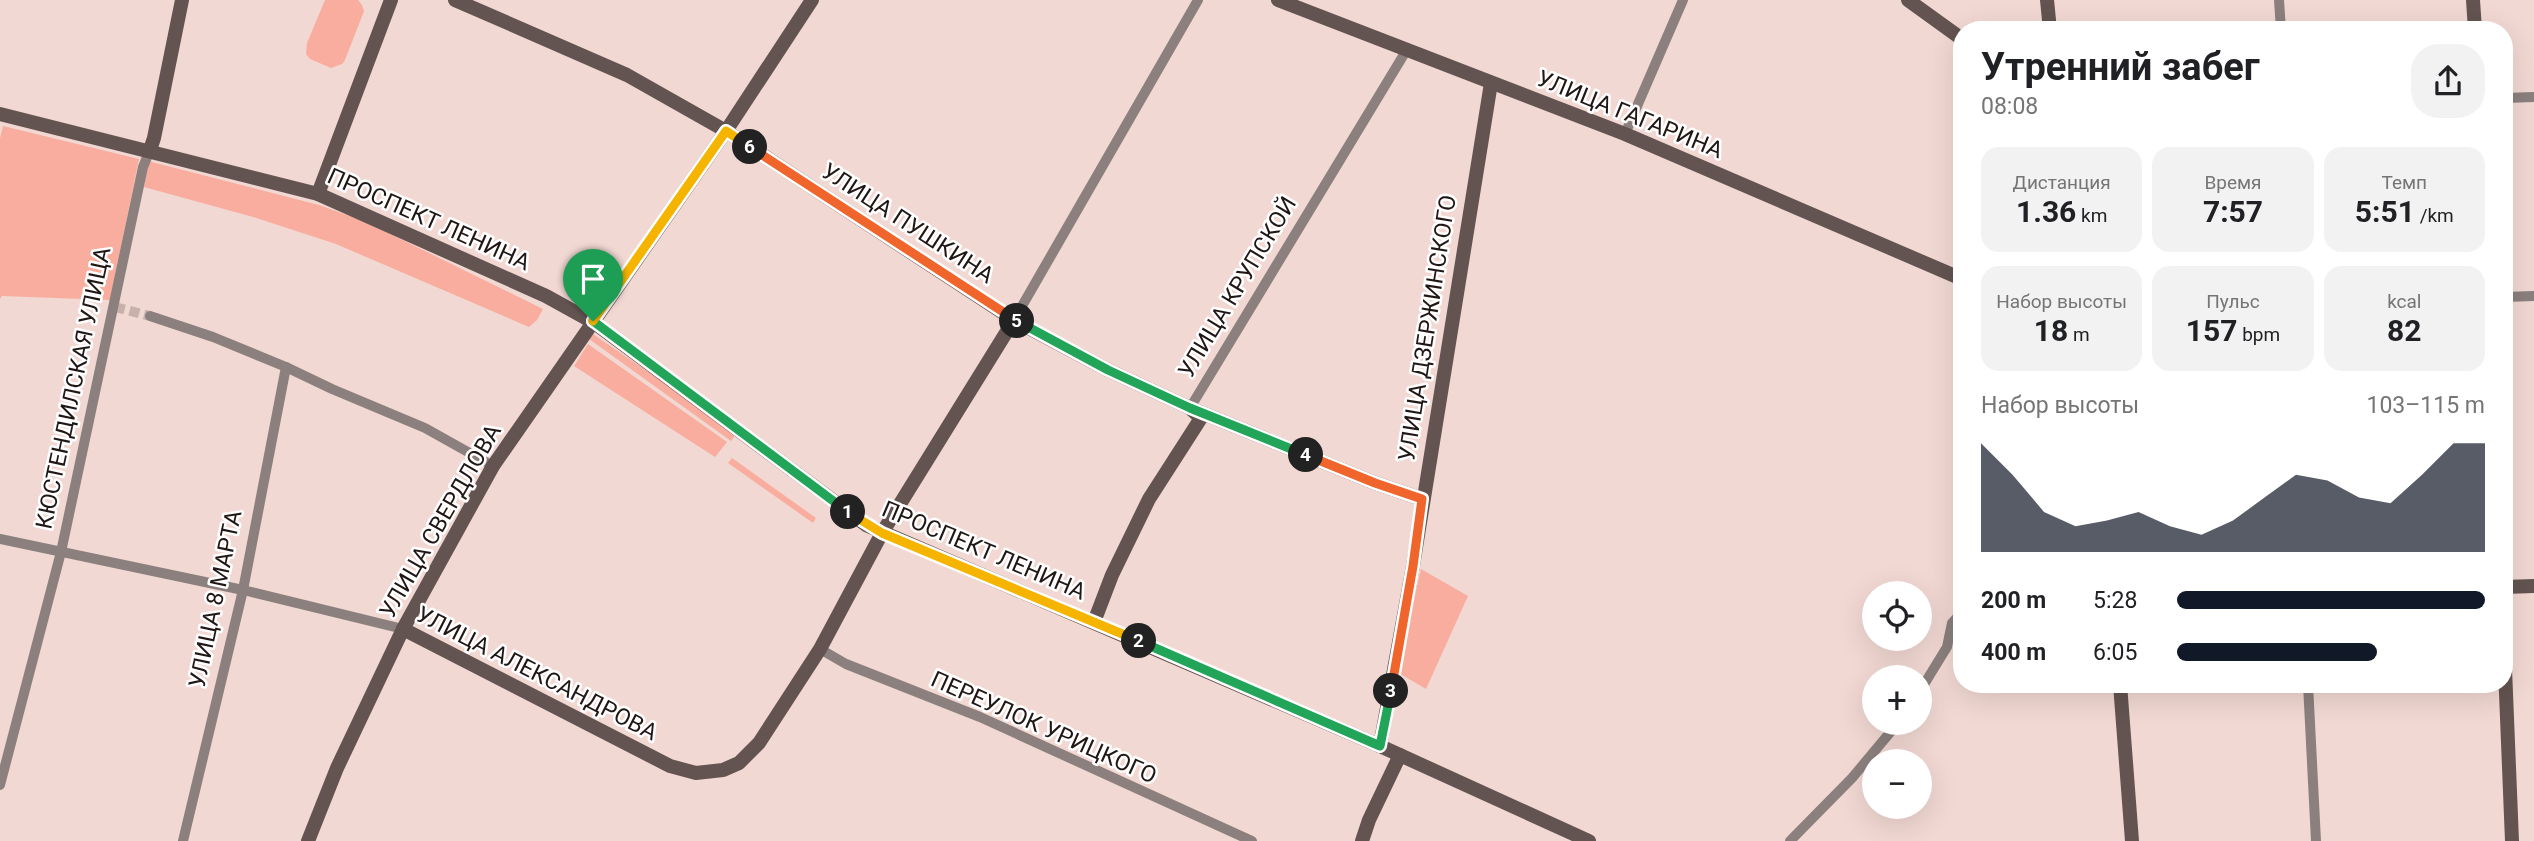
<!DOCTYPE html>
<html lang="ru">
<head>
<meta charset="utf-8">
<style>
	:root { --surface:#fff; --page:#f2f2f2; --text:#202124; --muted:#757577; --accent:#111827 }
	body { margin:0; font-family:Roboto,sans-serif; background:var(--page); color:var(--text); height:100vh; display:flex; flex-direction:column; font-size:26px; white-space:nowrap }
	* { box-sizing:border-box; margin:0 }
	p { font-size:23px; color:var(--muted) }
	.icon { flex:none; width:38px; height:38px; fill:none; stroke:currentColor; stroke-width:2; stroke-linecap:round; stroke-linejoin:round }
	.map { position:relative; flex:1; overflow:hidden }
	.details { position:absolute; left:1953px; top:21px; width:560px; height:672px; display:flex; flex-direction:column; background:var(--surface); border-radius:28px; box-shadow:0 7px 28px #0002 }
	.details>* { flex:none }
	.controls { position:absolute; left:1862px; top:581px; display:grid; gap:14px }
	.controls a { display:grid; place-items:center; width:70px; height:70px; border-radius:50%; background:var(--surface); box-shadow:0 7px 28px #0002; font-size:35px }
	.pin { position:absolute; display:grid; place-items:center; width:60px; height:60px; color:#fff; margin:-72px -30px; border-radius:50% 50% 50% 0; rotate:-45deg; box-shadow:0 0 7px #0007 }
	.pin .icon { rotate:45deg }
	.km { position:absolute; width:35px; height:35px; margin:-18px; border-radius:50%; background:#222; color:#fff; font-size:19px; line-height:35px; text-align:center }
	.round { display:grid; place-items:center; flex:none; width:74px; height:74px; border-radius:28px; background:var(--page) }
	.overview { display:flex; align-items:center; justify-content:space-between; height:119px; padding:0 28px }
	h1 { font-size:38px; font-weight:700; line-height:52px }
	.figures { display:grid; grid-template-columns:repeat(3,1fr); gap:10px; height:119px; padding:7px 28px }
	.figures div { display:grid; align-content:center; border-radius:18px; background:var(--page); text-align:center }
	.figures b { font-size:30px; font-weight:700 }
	.figures small { font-size:19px; font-weight:400 }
	.figures p { font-size:19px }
	.chart { height:196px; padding:14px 28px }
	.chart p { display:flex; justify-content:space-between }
	.chart svg { width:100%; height:126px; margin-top:7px; fill:var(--accent); opacity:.7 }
	ul { padding:0 28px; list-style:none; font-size:23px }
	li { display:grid; grid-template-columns:112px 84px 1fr; align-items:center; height:52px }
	li i { height:18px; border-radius:9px; background:var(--accent) }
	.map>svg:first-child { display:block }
	.green { fill:#f8ad9f }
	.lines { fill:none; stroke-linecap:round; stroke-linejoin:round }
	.street-tunnel { stroke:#c8b1ad; stroke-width:10; stroke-dasharray:10 5; stroke-linecap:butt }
	.street { stroke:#8b807e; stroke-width:10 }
	.secondary { stroke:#635451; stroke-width:14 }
	.split-1-casing { stroke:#fff; stroke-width:14 }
	.split-2-casing { stroke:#fff; stroke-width:14 }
	.split-3-casing { stroke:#fff; stroke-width:14 }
	.split-4-casing { stroke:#fff; stroke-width:14 }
	.split-5-casing { stroke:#fff; stroke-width:14 }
	.split-6-casing { stroke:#fff; stroke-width:14 }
	.split-7-casing { stroke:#fff; stroke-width:14 }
	.split-1 { stroke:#22a559; stroke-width:9 }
	.split-2 { stroke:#f5b400; stroke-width:9 }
	.split-3 { stroke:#22a559; stroke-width:9 }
	.split-4 { stroke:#f0652b; stroke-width:9 }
	.split-5 { stroke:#22a559; stroke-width:9 }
	.split-6 { stroke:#f0652b; stroke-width:9 }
	.split-7 { stroke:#f5b400; stroke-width:9 }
	.labels { text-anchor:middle; stroke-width:5; stroke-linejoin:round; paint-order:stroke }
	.street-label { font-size:23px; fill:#201715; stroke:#fff }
</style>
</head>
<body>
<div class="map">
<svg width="2534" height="841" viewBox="0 0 2534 841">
	<rect width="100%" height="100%" fill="#f2d8d3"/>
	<g class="green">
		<polygon points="325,0 358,0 362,5 364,11 345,60 342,64 331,68 310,59 306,54 307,43"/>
		<polygon points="3,126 139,159 110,300 2,296 0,299 0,138"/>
		<polygon points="148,161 319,205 364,221 543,309 537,320 529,327 336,244 253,217 144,187"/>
		<polygon points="593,334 737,433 731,441 589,339"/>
		<polygon points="588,344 727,442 715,457 574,366"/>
		<polygon points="732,458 816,518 813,523 728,463"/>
		<polygon points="1421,569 1468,596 1426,689 1397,672"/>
	</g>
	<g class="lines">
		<polyline class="street-tunnel" points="115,307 150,316"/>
		<g class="street">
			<polyline points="2279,0 2281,30"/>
			<polyline points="2504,98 2534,97"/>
			<polyline points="1625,134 1683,0"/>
			<polyline points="2504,297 2534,296"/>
			<polyline points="150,316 213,337 286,367 332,389 425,428 493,466"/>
			<polyline points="1014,320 1198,0"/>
			<polyline points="1190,408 1406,51"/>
			<polyline points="0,539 243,590 403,629"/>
			<polyline points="820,649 846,664 980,717 1252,841"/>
			<polyline points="2308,684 2316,841"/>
			<polyline points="1920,691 1947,647 1952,623 1962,612"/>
			<polyline points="0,785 61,552 143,167 150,150"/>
			<polyline points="183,841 243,590 286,367"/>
			<polyline points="1790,841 1852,778 1898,723"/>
		</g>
		<g class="secondary">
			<polyline points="455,0 627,75 726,131 1014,320 1108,370 1190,408 1375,483 1422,499"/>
			<polyline points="1278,0 1625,134 1962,279"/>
			<polyline points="1908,0 1962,39"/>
			<polyline points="2047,0 2050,30"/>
			<polyline points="2473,0 2475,30"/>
			<polyline points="0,114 318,194 546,296 593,322 866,525 1380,746 1589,841"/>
			<polyline points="150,150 154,138 182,0"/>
			<polyline points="318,194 391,0"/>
			<polyline points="2504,587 2534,586"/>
			<polyline points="1094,622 1112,575 1149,499 1201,418 1192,410"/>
			<polyline points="403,629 670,766 696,773 723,770 739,763 759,743 820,649 882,533 1014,320"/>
			<polyline points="2504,644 2512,841"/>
			<polyline points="2120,684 2132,841"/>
			<polyline points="1380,746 1413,566 1491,83"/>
			<polyline points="308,841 337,768 403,629 493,466 726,131 812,0"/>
			<polyline points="1362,841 1369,820 1400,755"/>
		</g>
	</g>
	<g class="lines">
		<g class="split-1-casing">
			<polyline id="split-1" points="593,321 848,512"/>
		</g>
		<g class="split-2-casing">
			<polyline id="split-2" points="848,512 882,533 1139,641"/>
		</g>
		<g class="split-3-casing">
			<polyline id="split-3" points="1139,641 1380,746 1391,691"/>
		</g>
		<g class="split-4-casing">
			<polyline id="split-4" points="1306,455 1375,483 1422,499 1413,566 1391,691"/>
		</g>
		<g class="split-5-casing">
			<polyline id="split-5" points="1017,321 1108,370 1190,408 1306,455"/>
		</g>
		<g class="split-6-casing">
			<polyline id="split-6" points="750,147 1017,321"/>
		</g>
		<g class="split-7-casing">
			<polyline id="split-7" points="593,321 726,131 750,147"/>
		</g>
		<use href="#split-1" class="split-1"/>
		<use href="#split-2" class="split-2"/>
		<use href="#split-3" class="split-3"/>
		<use href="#split-4" class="split-4"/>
		<use href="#split-5" class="split-5"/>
		<use href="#split-6" class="split-6"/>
		<use href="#split-7" class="split-7"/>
	</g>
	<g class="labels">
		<g class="street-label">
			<text transform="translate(1630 114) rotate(22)" y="8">УЛИЦА ГАГАРИНА</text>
			<text transform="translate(429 219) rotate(24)" y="8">ПРОСПЕКТ ЛЕНИНА</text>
			<text transform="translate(908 223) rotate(33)" y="8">УЛИЦА ПУШКИНА</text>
			<text transform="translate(1237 287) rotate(-59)" y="8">УЛИЦА КРУПСКОЙ</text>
			<text transform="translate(1427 328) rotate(-81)" y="8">УЛИЦА ДЗЕРЖИНСКОГО</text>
			<text transform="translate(73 388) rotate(-78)" y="8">КЮСТЕНДИЛСКАЯ УЛИЦА</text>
			<text transform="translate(440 521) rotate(-60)" y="8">УЛИЦА СВЕРДЛОВА</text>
			<text transform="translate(984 550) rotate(23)" y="8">ПРОСПЕКТ ЛЕНИНА</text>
			<text transform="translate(215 599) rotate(-78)" y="8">УЛИЦА 8 МАРТА</text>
			<text transform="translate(537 673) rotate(27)" y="8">УЛИЦА АЛЕКСАНДРОВА</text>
			<text transform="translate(1044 727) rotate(24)" y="8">ПЕРЕУЛОК УРИЦКОГО</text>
		</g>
	</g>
</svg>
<div class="controls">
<a><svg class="icon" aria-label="locate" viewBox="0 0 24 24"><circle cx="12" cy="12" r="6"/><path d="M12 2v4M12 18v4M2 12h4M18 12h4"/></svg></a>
<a>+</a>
<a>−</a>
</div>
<div class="pin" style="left:593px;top:321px;background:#1e9e55"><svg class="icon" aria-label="arrive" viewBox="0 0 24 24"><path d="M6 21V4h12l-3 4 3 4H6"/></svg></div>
<b class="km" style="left:848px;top:512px">1</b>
<b class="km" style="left:1139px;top:641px">2</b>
<b class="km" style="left:1391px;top:691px">3</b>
<b class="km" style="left:1306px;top:455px">4</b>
<b class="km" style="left:1017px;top:321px">5</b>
<b class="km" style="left:750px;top:147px">6</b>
<section class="details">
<div class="overview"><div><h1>Утренний забег</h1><p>08:08</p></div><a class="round"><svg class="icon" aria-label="share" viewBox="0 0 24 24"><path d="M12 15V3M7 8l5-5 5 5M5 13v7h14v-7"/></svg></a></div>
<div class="figures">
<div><p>Дистанция</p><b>1.36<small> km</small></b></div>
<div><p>Время</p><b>7:57</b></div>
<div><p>Темп</p><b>5:51<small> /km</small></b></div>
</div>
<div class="figures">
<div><p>Набор высоты</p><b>18<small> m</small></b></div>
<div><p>Пульс</p><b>157<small> bpm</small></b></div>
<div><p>kcal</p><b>82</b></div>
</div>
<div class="chart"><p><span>Набор высоты</span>103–115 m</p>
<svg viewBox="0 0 160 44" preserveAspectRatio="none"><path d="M0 44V6L10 17L20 30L30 35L40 33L50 30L60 35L70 38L80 33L90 25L100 17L110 19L120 25L130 27L140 17L150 6L160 6V44z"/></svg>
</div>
<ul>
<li><b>200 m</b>5:28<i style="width:100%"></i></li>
<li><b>400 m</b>6:05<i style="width:65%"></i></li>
</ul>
</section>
</div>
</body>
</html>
